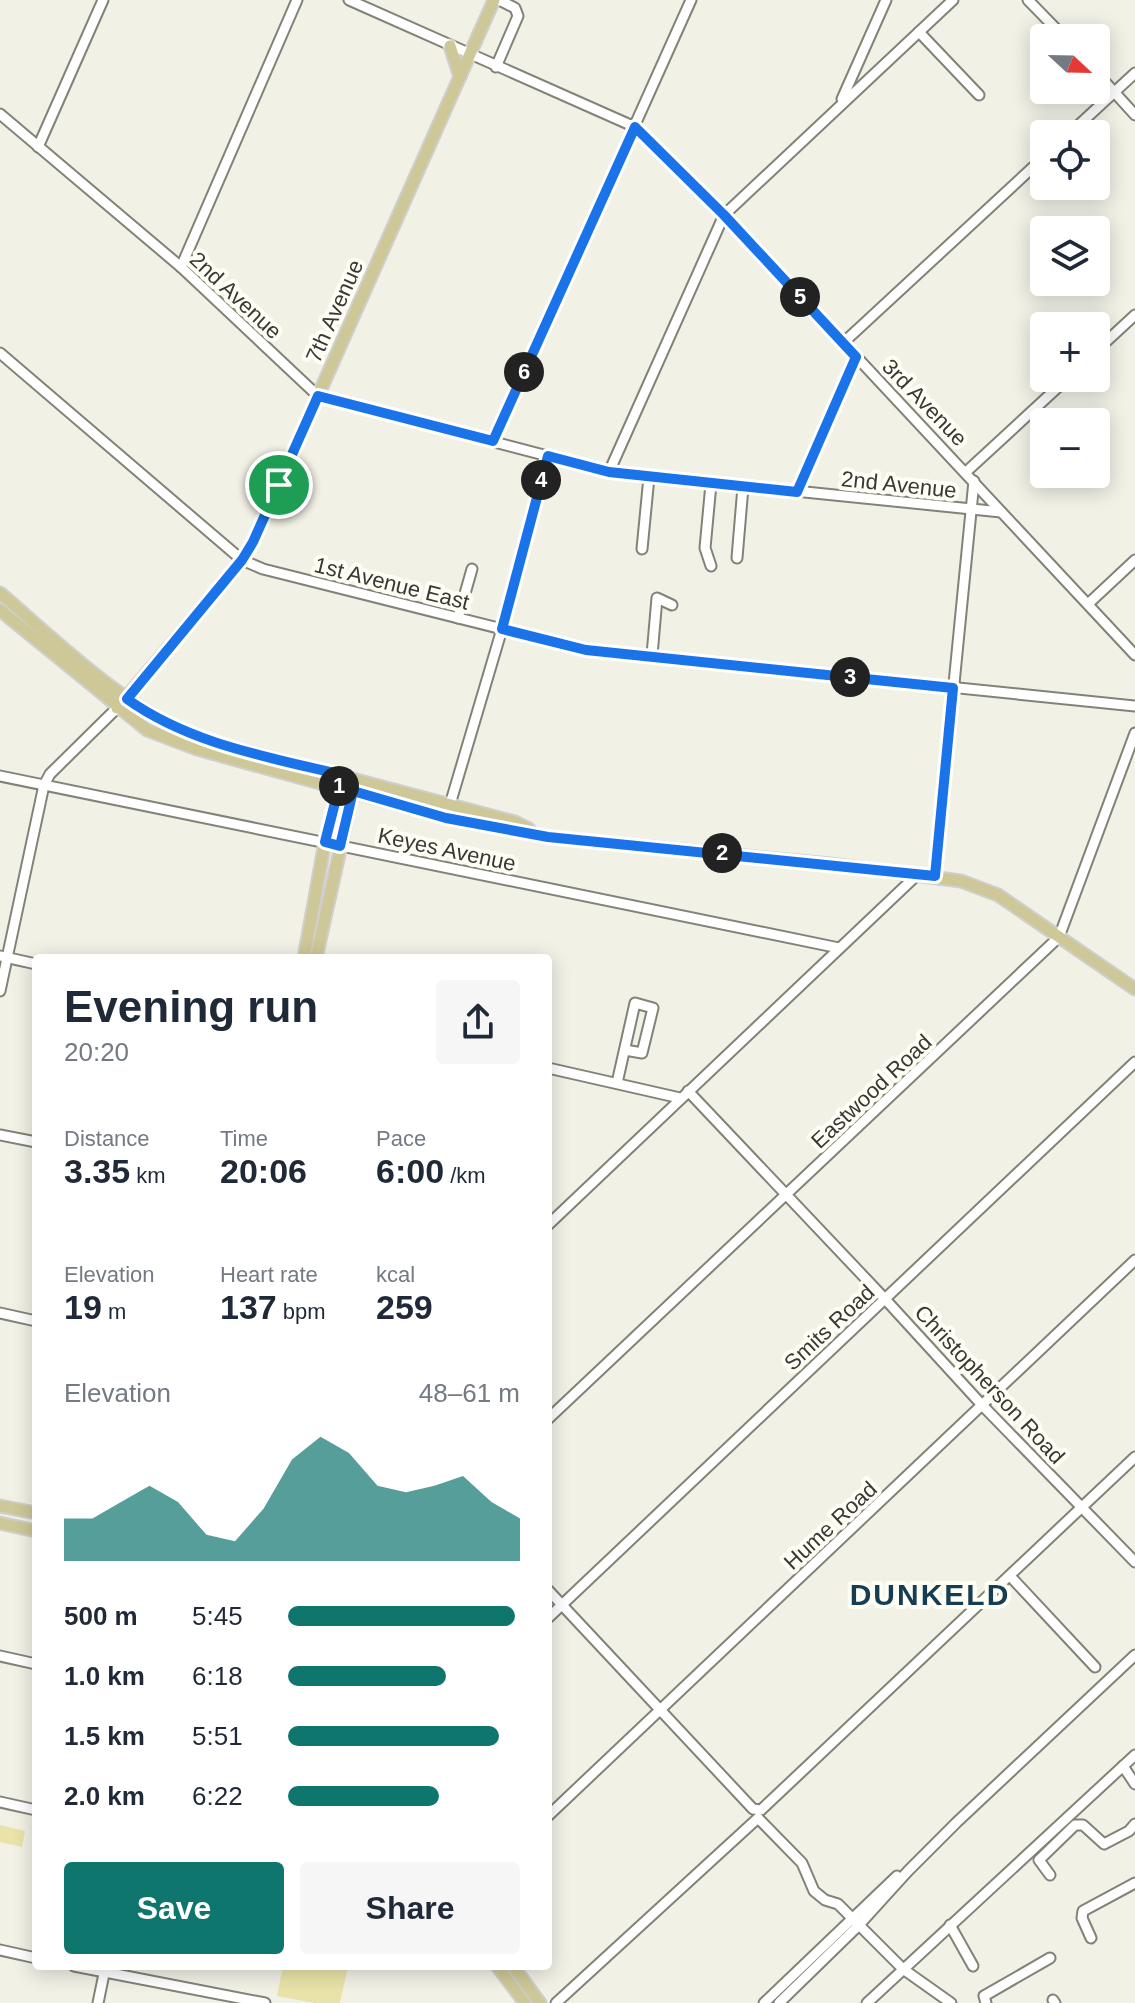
<!DOCTYPE html>
<html lang="en">
<head>
<meta charset="utf-8">
<style>
	:root { --surface:#fff; --page:#f6f6f7; --text:#1f2937; --muted:#747a83; --accent:#0f766e }
	body { margin:0; font-family:Helvetica,sans-serif; background:var(--page); color:var(--text); height:100vh; display:flex; flex-direction:column; font-size:30px; white-space:nowrap }
	* { box-sizing:border-box; margin:0 }
	p { font-size:26px; color:var(--muted) }
	.icon { flex:none; width:44px; height:44px; fill:none; stroke:currentColor; stroke-width:2; stroke-linecap:round; stroke-linejoin:round }
	.map { position:relative; flex:1; overflow:hidden }
	.drawer { position:absolute; left:32px; top:954px; width:520px; height:1016px; display:flex; flex-direction:column; background:var(--surface); border-radius:8px; box-shadow:0 4px 20px #0003 }
	.drawer>* { flex:none }
	.needle { width:52px; rotate:112deg }
	.buttons { position:absolute; left:1030px; top:24px; display:grid; gap:16px }
	.buttons a { display:grid; place-items:center; width:80px; height:80px; border-radius:8px; background:var(--surface); box-shadow:0 4px 20px #0003; font-size:40px }
	.pin { position:absolute; display:grid; place-items:center; width:68px; height:68px; color:#fff; margin:-34px; border:4px solid #fff; border-radius:50%; box-shadow:0 2px 8px #0007 }
	.km { position:absolute; width:40px; height:40px; margin:-20px; border-radius:50%; background:#222; color:#fff; font-size:22px; line-height:40px; text-align:center }
	.round { display:grid; place-items:center; flex:none; width:84px; height:84px; border-radius:8px; background:var(--page) }
	.headline { display:flex; align-items:center; justify-content:space-between; height:136px; padding:0 32px }
	h1 { font-size:44px; font-weight:700; line-height:60px }
	.metrics { display:grid; grid-template-columns:repeat(3,1fr); gap:12px; height:136px; padding:8px 32px }
	.metrics div { display:grid; align-content:center }
	.metrics b { font-size:34px; font-weight:700 }
	.metrics small { font-size:22px; font-weight:400 }
	.metrics p { font-size:22px }
	.chart { height:224px; padding:16px 32px }
	.chart p { display:flex; justify-content:space-between }
	.chart svg { width:100%; height:144px; margin-top:8px; fill:var(--accent); opacity:.7 }
	.primary-button { display:flex; gap:16px; margin-top:auto; padding:16px 32px }
	.primary-button a { flex:1; height:92px; border-radius:8px; background:var(--accent); color:#fff; font-size:32px; font-weight:700; line-height:92px; text-align:center }
	.primary-button a+a { background:var(--page); color:var(--text) }
	ul { padding:0 32px; list-style:none; font-size:26px }
	li { display:grid; grid-template-columns:128px 96px 1fr; align-items:center; height:60px }
	li i { height:20px; border-radius:10px; background:var(--accent) }
	.map>svg:first-child { display:block }
	.green { fill:#e9e3a9 }
	.lines { fill:none; stroke-linecap:round; stroke-linejoin:round }
	.minor-casing { stroke:#838278; stroke-width:13 }
	.major-casing { stroke:#cfcfce; stroke-width:15 }
	.minor { stroke:#fff; stroke-width:9 }
	.major { stroke:#cec898; stroke-width:11 }
	.route-casing { stroke:#fff; stroke-width:16 }
	.route { stroke:#1a73e8; stroke-width:10 }
	.labels { text-anchor:middle; stroke-width:8; stroke-linejoin:round; paint-order:stroke }
	.street-label { font-size:22px; fill:#393834; stroke:#fffef5 }
	.district-label { font-size:30px; font-weight:bold; letter-spacing:2px; fill:#153e55; stroke:#fffef5 }
</style>
</head>
<body>
<div class="map">
<svg width="1135" height="2003" viewBox="0 0 1135 2003">
	<rect width="100%" height="100%" fill="#f2f1e6"/>
	<g class="green">
		<polygon points="0,1825 25,1831 22,1847 0,1842"/>
		<polygon points="283,1966 348,1966 340,2003 314,2003 277,1996"/>
	</g>
	<g class="lines">
		<g class="minor-casing">
			<g id="minor">
				<polyline points="349,0 635,127 724,215 1135,655"/>
				<polyline points="1028,0 1065,38"/>
				<polyline points="919,32 979,95"/>
				<polyline points="496,67 518,16 515,8 499,0"/>
				<polyline points="1096,72 1135,115"/>
				<polyline points="842,99 886,0"/>
				<polyline points="0,114 181,267 318,396 609,472 1001,512"/>
				<polyline points="1069,134 1135,73"/>
				<polyline points="38,147 103,0"/>
				<polyline points="181,267 297,0"/>
				<polyline points="843,343 1044,157"/>
				<polyline points="1096,351 1135,315"/>
				<polyline points="0,353 242,560 263,569 586,650 1135,706"/>
				<polyline points="493,441 691,0"/>
				<polyline points="609,472 724,215 953,0"/>
				<polyline points="966,472 1068,378"/>
				<polyline points="711,484 705,548 711,566"/>
				<polyline points="797,492 856,357"/>
				<polyline points="642,549 649,477"/>
				<polyline points="737,558 743,487"/>
				<polyline points="1088,604 1135,560"/>
				<polyline points="458,618 472,569"/>
				<polyline points="652,655 657,598 672,605"/>
				<polyline points="0,776 839,948"/>
				<polyline points="446,818 502,629 548,456"/>
				<polyline points="935,876 974,481"/>
				<polyline points="0,956 36,964"/>
				<polyline points="0,991 44,785 50,774 117,708"/>
				<polyline points="548,1068 680,1098"/>
				<polyline points="617,1083 635,1003 653,1008 642,1053 625,1050"/>
				<polyline points="688,1091 885,1299 982,1405 1135,1562"/>
				<polyline points="0,1135 36,1142"/>
				<polyline points="548,1225 918,874"/>
				<polyline points="0,1313 36,1321"/>
				<polyline points="548,1419 1059,937 1135,733"/>
				<polyline points="1010,1576 1095,1667"/>
				<polyline points="548,1590 753,1809 761,1810 1135,1457"/>
				<polyline points="548,1618 1135,1062"/>
				<polyline points="0,1656 36,1664"/>
				<polyline points="1123,1766 1135,1784"/>
				<polyline points="0,1802 36,1810"/>
				<polyline points="548,1816 1135,1260"/>
				<polyline points="1050,1875 1039,1860 1075,1825 1083,1825 1104,1844 1129,1831 1135,1824"/>
				<polyline points="950,1925 973,1966"/>
				<polyline points="1091,1938 1082,1918 1083,1911 1135,1883"/>
				<polyline points="0,1950 36,1958"/>
				<polyline points="74,1966 265,2003"/>
				<polyline points="1053,2000 1055,2003"/>
				<polyline points="98,2003 105,1969"/>
				<polyline points="556,2003 758,1818 802,1863 814,1891 825,1900 838,1904 903,1969 951,2003"/>
				<polyline points="764,2003 897,1876"/>
				<polyline points="779,2003 859,1925 908,1871 957,1822 1135,1655"/>
				<polyline points="867,2003 1135,1755"/>
				<polyline points="986,2003 984,1996 1050,1958"/>
			</g>
		</g>
		<g class="major-casing">
			<g id="major">
				<polyline points="450,46 460,77"/>
				<path d="M0,593C63,647 124,708 201,739L515,822L529,829"/>
				<polyline points="0,610 147,730 197,749 446,818 548,837 830,864 961,881 998,895 1135,989"/>
				<polyline points="117,708 237,567 253,542 494,0"/>
				<polyline points="304,958 325,842 340,783"/>
				<polyline points="316,958 354,787"/>
				<polyline points="0,1506 36,1513"/>
				<polyline points="0,1523 36,1531"/>
				<polyline points="497,1966 525,2003"/>
				<polyline points="513,1966 540,2003"/>
			</g>
		</g>
		<use href="#minor" class="minor"/>
		<use href="#major" class="major"/>
	</g>
	<g class="lines">
		<g class="route-casing">
			<path id="route" d="M635,127L724,215L856,357L797,492L609,472L548,456L502,629L586,650L953,688L935,876L548,837L446,818L353,791L340,846L325,842L342,775C268,757 190,744 127,699L242,560L253,542L318,396L493,441Z"/>
		</g>
		<use href="#route" class="route"/>
	</g>
	<g class="labels">
		<g class="street-label">
			<text transform="translate(236 295) rotate(43)" y="8">2nd Avenue</text>
			<text transform="translate(334 311) rotate(-66)" y="8">7th Avenue</text>
			<text transform="translate(925 402) rotate(46)" y="8">3rd Avenue</text>
			<text transform="translate(899 484) rotate(6)" y="8">2nd Avenue</text>
			<text transform="translate(392 583) rotate(14)" y="8">1st Avenue East</text>
			<text transform="translate(447 849) rotate(12)" y="8">Keyes Avenue</text>
			<text transform="translate(871 1091) rotate(-43)" y="8">Eastwood Road</text>
			<text transform="translate(829 1327) rotate(-43)" y="8">Smits Road</text>
			<text transform="translate(990 1384) rotate(47)" y="8">Christopherson Road</text>
			<text transform="translate(830 1525) rotate(-43)" y="8">Hume Road</text>
		</g>
		<g class="district-label">
			<text x="930" y="1605">DUNKELD</text>
		</g>
	</g>
</svg>
<div class="buttons">
<a><svg class="needle" viewBox="-14 -14 28 28"><path d="M0-13l5 13h-10z" fill="#e53935"/><path d="M0 13l5-13h-10z" fill="#747a83"/></svg></a>
<a><svg class="icon" aria-label="locate" viewBox="0 0 24 24"><circle cx="12" cy="12" r="6"/><path d="M12 2v4M12 18v4M2 12h4M18 12h4"/></svg></a>
<a><svg class="icon" aria-label="layers" viewBox="0 0 24 24"><path d="M12 4l9 5-9 5-9-5zM3 14l9 5 9-5"/></svg></a>
<a>+</a>
<a>−</a>
</div>
<div class="pin" style="left:279px;top:485px;background:#1e9e55"><svg class="icon" aria-label="arrive" viewBox="0 0 24 24"><path d="M6 21V4h12l-3 4 3 4H6"/></svg></div>
<b class="km" style="left:339px;top:786px">1</b>
<b class="km" style="left:722px;top:853px">2</b>
<b class="km" style="left:850px;top:677px">3</b>
<b class="km" style="left:541px;top:480px">4</b>
<b class="km" style="left:800px;top:297px">5</b>
<b class="km" style="left:524px;top:372px">6</b>
<section class="drawer">
<div class="headline"><div><h1>Evening run</h1><p>20:20</p></div><a class="round"><svg class="icon" aria-label="share" viewBox="0 0 24 24"><path d="M12 15V3M7 8l5-5 5 5M5 13v7h14v-7"/></svg></a></div>
<div class="metrics">
<div><p>Distance</p><b>3.35<small> km</small></b></div>
<div><p>Time</p><b>20:06</b></div>
<div><p>Pace</p><b>6:00<small> /km</small></b></div>
</div>
<div class="metrics">
<div><p>Elevation</p><b>19<small> m</small></b></div>
<div><p>Heart rate</p><b>137<small> bpm</small></b></div>
<div><p>kcal</p><b>259</b></div>
</div>
<div class="chart"><p><span>Elevation</span>48–61 m</p>
<svg viewBox="0 0 160 44" preserveAspectRatio="none"><path d="M0 44V31L10 31L20 26L30 21L40 26L50 36L60 38L70 28L80 13L90 6L100 11L110 21L120 23L130 21L140 18L150 26L160 31V44z"/></svg>
</div>
<ul>
<li><b>500 m</b>5:45<i style="width:98%"></i></li>
<li><b>1.0 km</b>6:18<i style="width:68%"></i></li>
<li><b>1.5 km</b>5:51<i style="width:91%"></i></li>
<li><b>2.0 km</b>6:22<i style="width:65%"></i></li>
</ul>
<div class="primary-button"><a>Save</a><a>Share</a></div>
</section>
</div>
</body>
</html>
